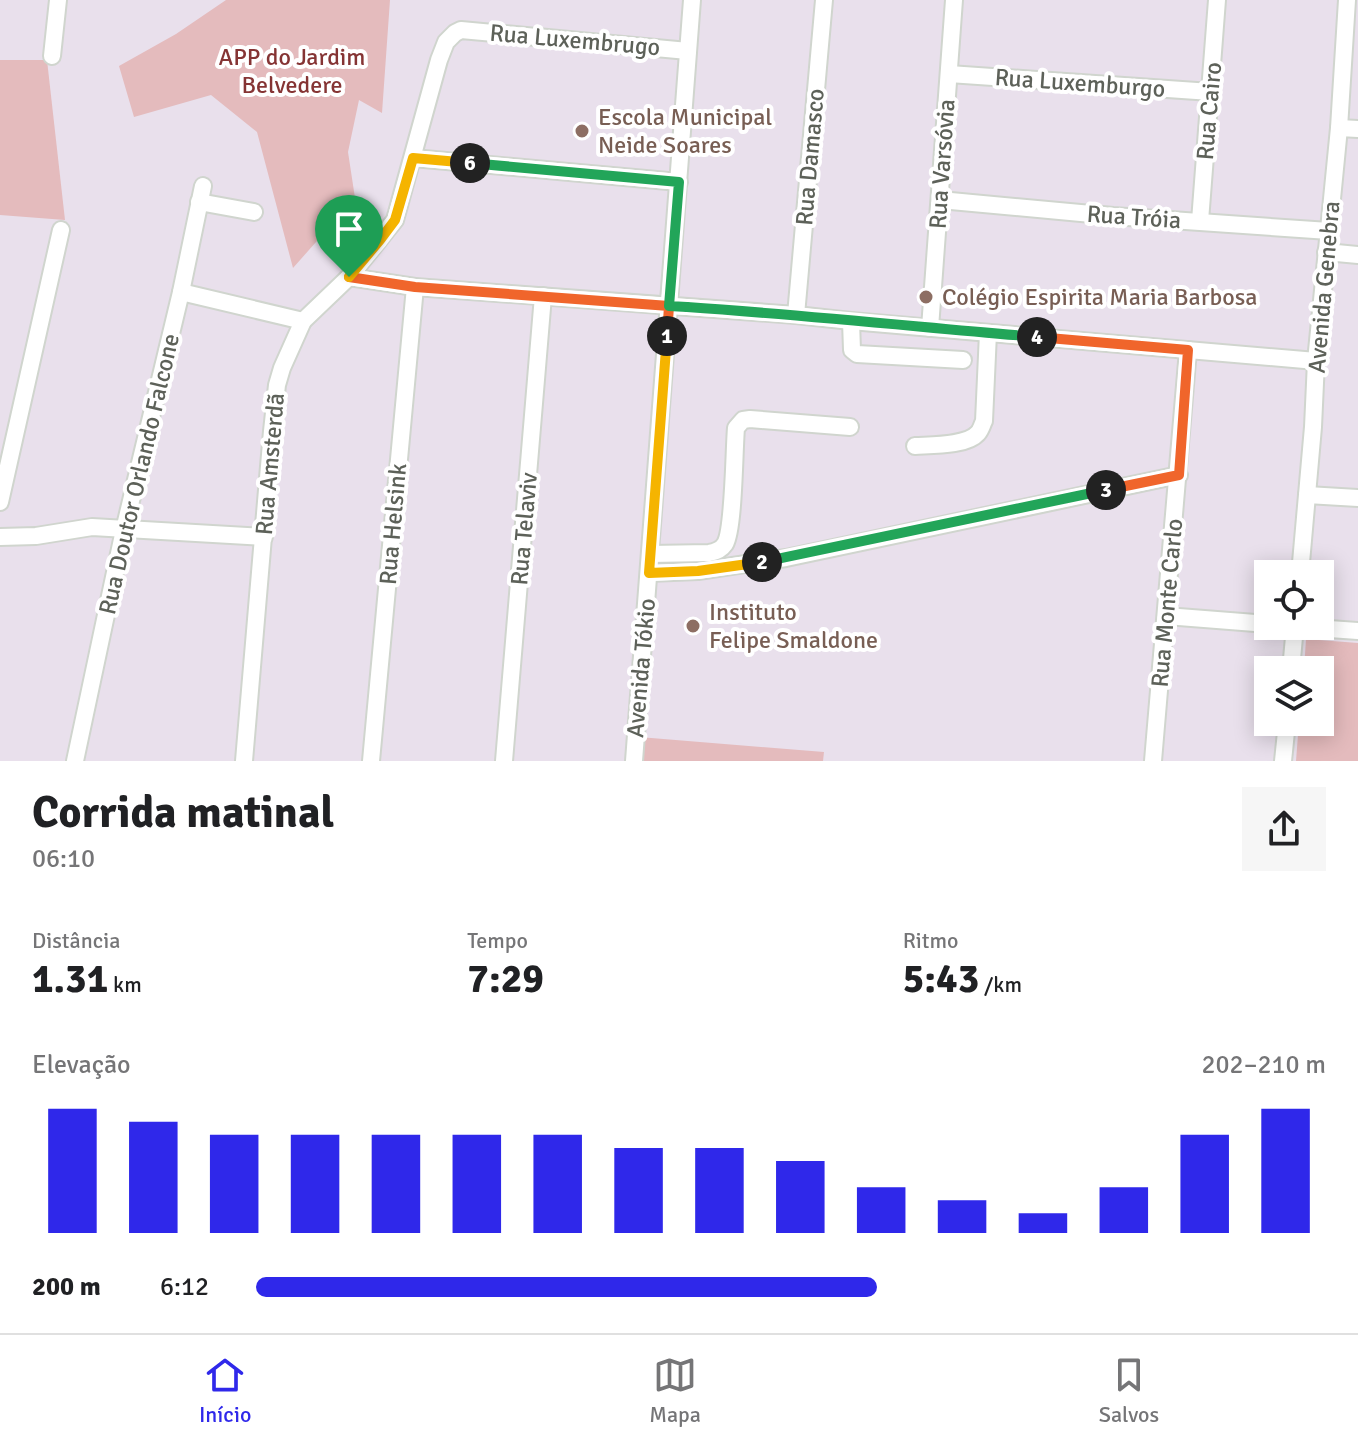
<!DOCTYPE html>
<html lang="pt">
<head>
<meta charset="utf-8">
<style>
	:root { --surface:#fff; --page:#f6f6f6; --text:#202124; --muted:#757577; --line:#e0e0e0; --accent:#2f28ea }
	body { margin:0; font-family:Signika,sans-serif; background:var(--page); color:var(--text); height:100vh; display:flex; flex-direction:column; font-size:30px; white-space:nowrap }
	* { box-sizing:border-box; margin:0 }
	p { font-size:26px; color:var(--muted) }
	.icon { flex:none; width:44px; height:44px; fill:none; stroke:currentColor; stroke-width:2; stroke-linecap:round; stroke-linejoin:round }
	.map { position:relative; height:761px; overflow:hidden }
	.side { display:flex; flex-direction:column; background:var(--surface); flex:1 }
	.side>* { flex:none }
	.buttons { position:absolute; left:1254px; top:560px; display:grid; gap:16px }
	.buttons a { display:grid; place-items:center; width:80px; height:80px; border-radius:0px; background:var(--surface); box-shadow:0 4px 20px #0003; font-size:40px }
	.pin { position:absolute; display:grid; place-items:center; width:68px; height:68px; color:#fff; margin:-82px -34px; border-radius:50% 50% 50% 0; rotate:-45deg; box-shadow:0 0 8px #0007 }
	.pin .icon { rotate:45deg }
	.km { position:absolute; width:40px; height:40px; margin:-20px; border-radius:50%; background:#222; color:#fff; font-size:22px; line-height:40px; text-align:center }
	.round { display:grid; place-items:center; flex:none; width:84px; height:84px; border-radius:0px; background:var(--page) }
	.head { display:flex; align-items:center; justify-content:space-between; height:136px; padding:0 32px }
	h1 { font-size:44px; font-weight:700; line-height:60px }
	.figures { display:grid; grid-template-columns:repeat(3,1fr); gap:12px; height:136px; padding:8px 32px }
	.figures div { display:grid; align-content:center }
	.figures b { font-size:40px; font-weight:700 }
	.figures small { font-size:22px; font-weight:400 }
	.figures p { font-size:22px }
	.chart { height:224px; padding:16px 32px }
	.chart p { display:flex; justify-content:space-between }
	.chart svg { width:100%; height:144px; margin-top:8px; stroke:var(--accent); stroke-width:6 }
	ul { padding:0 32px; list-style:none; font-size:26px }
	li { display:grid; grid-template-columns:128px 96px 1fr; align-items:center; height:60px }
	li i { height:20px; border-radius:10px; background:var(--accent) }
	.tab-bar { display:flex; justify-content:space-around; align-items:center; height:112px; border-top:2px solid var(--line); background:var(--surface); font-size:22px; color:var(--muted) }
	.tab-bar a { display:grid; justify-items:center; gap:4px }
	.tab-bar .on { color:var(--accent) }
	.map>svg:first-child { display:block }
	.green { fill:#e4bbbd }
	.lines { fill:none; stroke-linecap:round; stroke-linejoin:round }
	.minor-casing { stroke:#d0d5ce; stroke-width:20 }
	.minor { stroke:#fff; stroke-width:16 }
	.split-1-casing { stroke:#fff; stroke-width:16 }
	.split-2-casing { stroke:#fff; stroke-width:16 }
	.split-3-casing { stroke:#fff; stroke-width:16 }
	.split-4-casing { stroke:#fff; stroke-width:16 }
	.split-5-casing { stroke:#fff; stroke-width:16 }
	.split-6-casing { stroke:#fff; stroke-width:16 }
	.split-7-casing { stroke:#fff; stroke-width:16 }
	.split-1 { stroke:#f0652b; stroke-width:10 }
	.split-2 { stroke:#f5b400; stroke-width:10 }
	.split-3 { stroke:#22a559; stroke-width:10 }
	.split-4 { stroke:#f0652b; stroke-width:10 }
	.split-5 { stroke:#22a559; stroke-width:10 }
	.split-6 { stroke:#22a559; stroke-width:10 }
	.split-7 { stroke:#f5b400; stroke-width:10 }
	.education-dot { fill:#8d6e63; stroke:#fff; stroke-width:3 }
	.labels { text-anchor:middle; stroke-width:8; stroke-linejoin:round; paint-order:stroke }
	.street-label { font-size:24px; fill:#5d6159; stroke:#fff }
	.park-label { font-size:24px; fill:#853434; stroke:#fff }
	.education-label { font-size:24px; fill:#785e54; stroke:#fff; text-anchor:start }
</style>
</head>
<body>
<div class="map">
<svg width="1358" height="761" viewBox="0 0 1358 761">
	<rect width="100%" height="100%" fill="#e9e0ec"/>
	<g class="green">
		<polygon points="226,0 390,0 382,113 359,100 348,152 355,198 293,268 257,132 211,95 134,117 119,66 176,34"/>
		<polygon points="0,60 47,60 65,220 0,215"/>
		<polygon points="1306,639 1358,643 1358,761 1296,761 1299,722 1320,722 1320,670 1304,670"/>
		<polygon points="639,737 824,752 823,761 638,761"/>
	</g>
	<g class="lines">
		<g class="minor-casing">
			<g id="minor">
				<polyline points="52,56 58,0"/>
				<polyline points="949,74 1211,92"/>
				<polyline points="1339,128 1358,129"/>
				<polyline points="413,158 679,182"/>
				<polyline points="940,200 1113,216 1329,231"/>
				<polyline points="199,202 254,212"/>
				<polyline points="1200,221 1217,0"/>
				<polyline points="1326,252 1358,255"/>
				<polyline points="349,277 415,287 796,315 851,321 1316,361"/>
				<polyline points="181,292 303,321"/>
				<polyline points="796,315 824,0"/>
				<polyline points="851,321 852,350 857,354 963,360"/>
				<polyline points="930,328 954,0"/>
				<path d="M915,446C932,445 967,446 978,433C981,430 982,425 984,421L988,333"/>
				<polyline points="1307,495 1358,498"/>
				<polyline points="0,502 61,230"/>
				<polyline points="0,537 36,536 92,527 264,537"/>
				<path d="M650,554L709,553C716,552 721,550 725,544C734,529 734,450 736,428L743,420L750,419L850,427"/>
				<polyline points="649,573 698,571 786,558 1179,475"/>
				<polyline points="1300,574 1313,427 1316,361 1339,128 1347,0"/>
				<polyline points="1166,616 1268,624"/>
				<polyline points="1287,626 1358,631"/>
				<polyline points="1291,670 1295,626"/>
				<polyline points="75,761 124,530 181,292 203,186"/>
				<polyline points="244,761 272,431 277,385 282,368 303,321 349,277 395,220 439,60 446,42 455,33 461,30 688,51"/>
				<polyline points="371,761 415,287"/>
				<polyline points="504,761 543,296"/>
				<polyline points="634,761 692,0"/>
				<polyline points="1153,761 1188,350"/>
				<polyline points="1283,761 1287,722"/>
			</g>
		</g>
		<use href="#minor" class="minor"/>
	</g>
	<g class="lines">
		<g class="split-1-casing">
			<polyline id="split-1" points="349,277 415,287 669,306 667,336"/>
		</g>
		<g class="split-2-casing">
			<polyline id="split-2" points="667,336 649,573 698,571 762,562"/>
		</g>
		<g class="split-3-casing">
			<polyline id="split-3" points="762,562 1106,490"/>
		</g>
		<g class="split-4-casing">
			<polyline id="split-4" points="1037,337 1188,350 1179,475 1106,490"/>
		</g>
		<g class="split-5-casing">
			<path id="split-5" d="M687,307C804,315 920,327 1037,337"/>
		</g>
		<g class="split-6-casing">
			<polyline id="split-6" points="470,163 679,182 669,306 687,307"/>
		</g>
		<g class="split-7-casing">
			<polyline id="split-7" points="349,277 380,240 395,220 413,158 470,163"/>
		</g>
		<use href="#split-1" class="split-1"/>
		<use href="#split-2" class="split-2"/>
		<use href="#split-3" class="split-3"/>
		<use href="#split-4" class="split-4"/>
		<use href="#split-5" class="split-5"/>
		<use href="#split-6" class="split-6"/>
		<use href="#split-7" class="split-7"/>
	</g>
	<g class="education-dot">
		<circle cx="582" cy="131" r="8"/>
		<circle cx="926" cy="297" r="8"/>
		<circle cx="693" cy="626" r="8"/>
	</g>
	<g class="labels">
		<g class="street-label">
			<text transform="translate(575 40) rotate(5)" y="8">Rua Luxembrugo</text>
			<text transform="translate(1080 83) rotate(4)" y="8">Rua Luxemburgo</text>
			<text transform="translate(1209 111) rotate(-85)" y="8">Rua Cairo</text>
			<text transform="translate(810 157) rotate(-85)" y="8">Rua Damasco</text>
			<text transform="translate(942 164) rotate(-86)" y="8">Rua Varsóvia</text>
			<text transform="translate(1134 217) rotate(4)" y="8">Rua Tróia</text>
			<text transform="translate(1324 287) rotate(-85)" y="8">Avenida Genebra</text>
			<text transform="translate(270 464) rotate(-85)" y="8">Rua Amsterdã</text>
			<text transform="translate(139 474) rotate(-77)" y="8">Rua Doutor Orlando Falcone</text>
			<text transform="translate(393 524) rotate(-85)" y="8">Rua Helsink</text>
			<text transform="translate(524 529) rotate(-85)" y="8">Rua Telaviv</text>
			<text transform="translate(1167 603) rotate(-85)" y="8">Rua Monte Carlo</text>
			<text transform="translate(641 668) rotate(-85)" y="8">Avenida Tókio</text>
		</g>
		<g class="park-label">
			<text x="292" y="65">APP do Jardim<tspan x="292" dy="28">Belvedere</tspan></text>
		</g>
		<g class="education-label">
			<text x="598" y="125">Escola Municipal<tspan x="598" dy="28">Neide Soares</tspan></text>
			<text x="942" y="305">Colégio Espirita Maria Barbosa</text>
			<text x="709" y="620">Instituto<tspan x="709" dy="28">Felipe Smaldone</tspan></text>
		</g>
	</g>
</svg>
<div class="buttons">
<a><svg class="icon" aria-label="locate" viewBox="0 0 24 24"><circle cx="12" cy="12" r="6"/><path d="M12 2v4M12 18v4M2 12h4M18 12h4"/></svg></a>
<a><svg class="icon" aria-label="layers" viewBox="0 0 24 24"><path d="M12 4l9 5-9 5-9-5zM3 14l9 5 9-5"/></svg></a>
</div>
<div class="pin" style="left:349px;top:277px;background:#1e9e55"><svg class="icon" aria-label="arrive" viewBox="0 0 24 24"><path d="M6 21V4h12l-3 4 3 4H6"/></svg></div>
<b class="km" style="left:667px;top:336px">1</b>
<b class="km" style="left:762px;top:562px">2</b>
<b class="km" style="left:1106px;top:490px">3</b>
<b class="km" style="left:1037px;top:337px">4</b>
<b class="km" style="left:470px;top:163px">6</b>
</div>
<section class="side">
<div class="head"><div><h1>Corrida matinal</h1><p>06:10</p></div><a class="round"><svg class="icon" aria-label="share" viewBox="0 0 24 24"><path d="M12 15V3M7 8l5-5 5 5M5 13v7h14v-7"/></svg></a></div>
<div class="figures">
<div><p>Distância</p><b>1.31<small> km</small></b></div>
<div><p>Tempo</p><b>7:29</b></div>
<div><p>Ritmo</p><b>5:43<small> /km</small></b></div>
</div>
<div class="chart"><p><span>Elevação</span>202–210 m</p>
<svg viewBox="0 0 160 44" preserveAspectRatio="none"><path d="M5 44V6M15 44V10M25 44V14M35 44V14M45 44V14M55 44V14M65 44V14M75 44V18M85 44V18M95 44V22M105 44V30M115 44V34M125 44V38M135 44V30M145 44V14M155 44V6"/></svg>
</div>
<ul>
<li><b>200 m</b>6:12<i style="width:58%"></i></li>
</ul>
</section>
<nav class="tab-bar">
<a class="on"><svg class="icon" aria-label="home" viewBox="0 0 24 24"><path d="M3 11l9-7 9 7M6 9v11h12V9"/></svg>Início</a>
<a><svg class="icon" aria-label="map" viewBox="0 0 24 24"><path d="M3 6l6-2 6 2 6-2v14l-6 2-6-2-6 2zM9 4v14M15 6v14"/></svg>Mapa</a>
<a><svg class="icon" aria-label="saved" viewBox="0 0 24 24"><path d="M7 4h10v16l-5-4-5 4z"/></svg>Salvos</a>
</nav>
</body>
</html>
